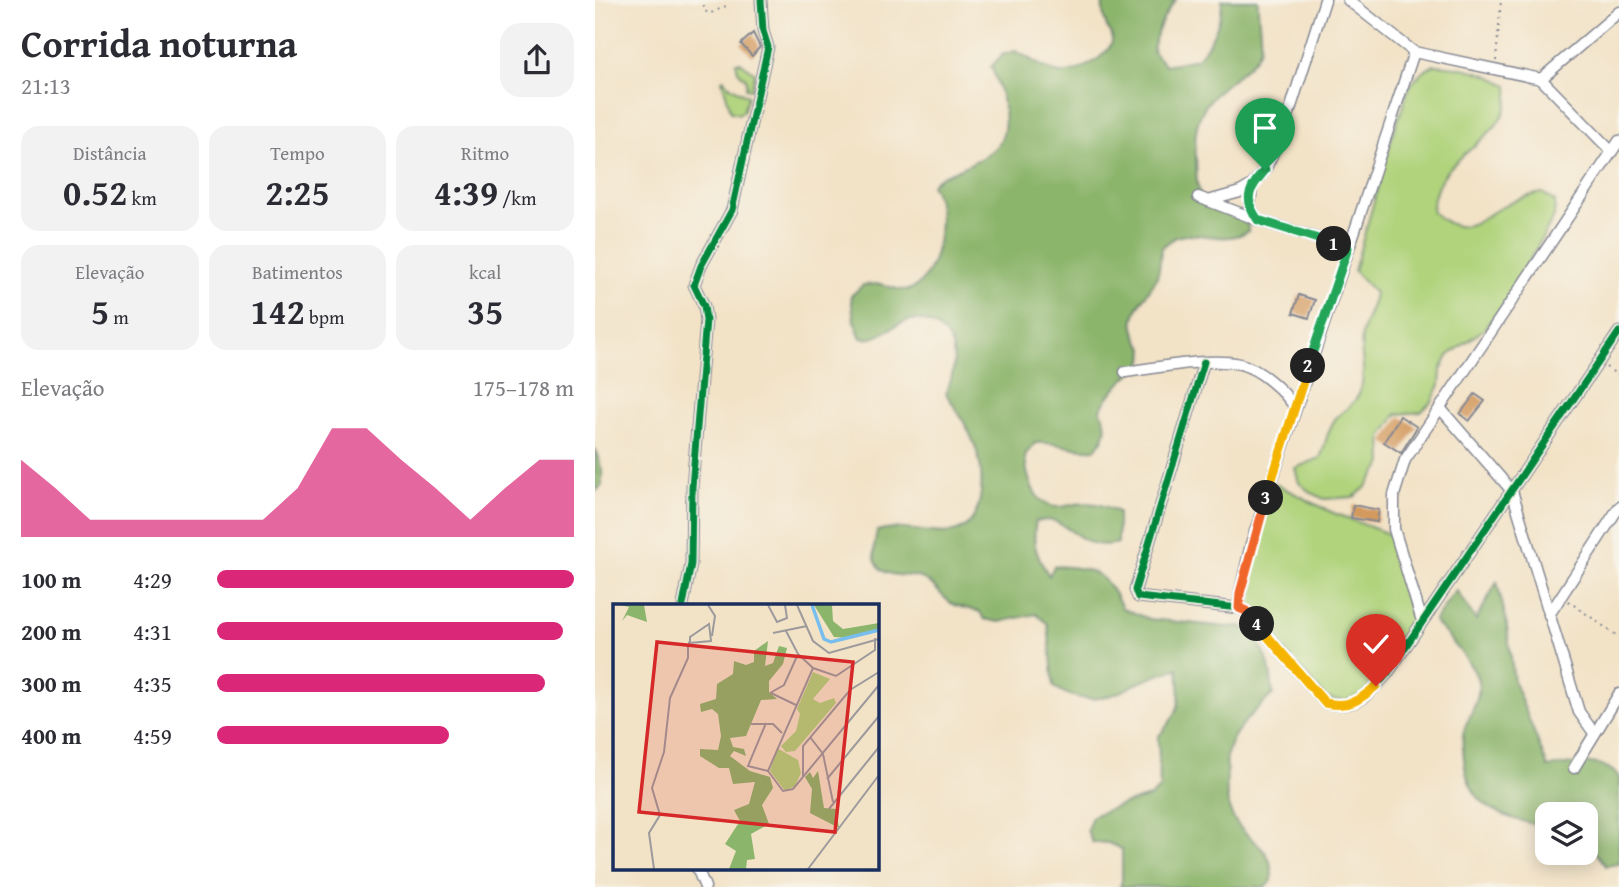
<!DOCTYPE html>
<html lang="pt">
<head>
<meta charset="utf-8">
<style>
	:root { --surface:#fff; --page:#f2f2f3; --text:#2b2b33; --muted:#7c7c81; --accent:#db2777 }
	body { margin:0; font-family:"Gentium Book Plus",serif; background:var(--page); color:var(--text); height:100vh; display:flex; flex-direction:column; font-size:26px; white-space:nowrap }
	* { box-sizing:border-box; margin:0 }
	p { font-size:23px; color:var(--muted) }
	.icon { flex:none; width:38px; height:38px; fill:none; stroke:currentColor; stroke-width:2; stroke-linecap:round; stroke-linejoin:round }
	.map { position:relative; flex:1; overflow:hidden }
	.panel { display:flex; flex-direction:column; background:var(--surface); width:595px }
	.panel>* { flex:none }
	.tools { position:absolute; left:940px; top:802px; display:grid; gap:14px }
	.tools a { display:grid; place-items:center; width:63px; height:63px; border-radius:14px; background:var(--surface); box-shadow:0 4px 18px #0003; font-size:35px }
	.pin { position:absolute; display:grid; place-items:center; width:60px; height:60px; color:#fff; margin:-72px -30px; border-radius:50% 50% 50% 0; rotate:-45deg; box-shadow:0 0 7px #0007 }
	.pin .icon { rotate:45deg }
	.km { position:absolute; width:35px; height:35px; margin:-18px; border-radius:50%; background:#222; color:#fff; font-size:19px; line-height:35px; text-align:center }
	.round { display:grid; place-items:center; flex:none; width:74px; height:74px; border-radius:21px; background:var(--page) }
	.head { display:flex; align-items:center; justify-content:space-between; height:119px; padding:0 21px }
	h1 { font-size:38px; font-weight:700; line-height:52px }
	.metrics { display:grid; grid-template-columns:repeat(3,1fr); gap:10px; height:119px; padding:7px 21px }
	.metrics div { display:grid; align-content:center; border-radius:18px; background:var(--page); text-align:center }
	.metrics b { font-size:35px; font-weight:700 }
	.metrics small { font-size:19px; font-weight:400 }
	.metrics p { font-size:19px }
	.chart { height:196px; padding:14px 21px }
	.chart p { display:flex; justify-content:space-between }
	.chart svg { width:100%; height:126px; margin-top:7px; fill:var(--accent); opacity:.7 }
	ul { padding:0 21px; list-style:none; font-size:23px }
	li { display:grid; grid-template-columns:112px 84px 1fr; align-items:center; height:52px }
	li i { height:18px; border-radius:9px; background:var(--accent) }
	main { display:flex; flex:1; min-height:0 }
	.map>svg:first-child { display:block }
	.green { fill:#b0d37c; stroke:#66816d; stroke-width:2 }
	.forest { fill:#8cb56c; stroke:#547265; stroke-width:2 }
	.building { fill:#d3995d }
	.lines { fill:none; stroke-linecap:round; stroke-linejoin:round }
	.street-casing { stroke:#868892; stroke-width:13 }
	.path { stroke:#868892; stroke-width:2; stroke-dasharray:2 5; stroke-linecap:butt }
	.street { stroke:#fff; stroke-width:10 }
	.cycleway-casing { stroke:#f7f3e8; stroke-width:11 }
	.cycleway { stroke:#00873e; stroke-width:7 }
	.split-1-casing { stroke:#fff; stroke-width:14 }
	.split-2-casing { stroke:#fff; stroke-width:14 }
	.split-3-casing { stroke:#fff; stroke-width:14 }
	.split-4-casing { stroke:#fff; stroke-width:14 }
	.split-5-casing { stroke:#fff; stroke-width:14 }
	.split-1 { stroke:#22a559; stroke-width:9 }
	.split-2 { stroke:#22a559; stroke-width:9 }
	.split-3 { stroke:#f5b400; stroke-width:9 }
	.split-4 { stroke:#f0652b; stroke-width:9 }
	.split-5 { stroke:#f5b400; stroke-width:9 }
	.inset-river { fill:none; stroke:#77beee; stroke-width:3.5 }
	.inset-road { fill:none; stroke:#9c9a9c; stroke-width:2 }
	.view { fill:#d62828; fill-opacity:0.15; stroke:#d62828; stroke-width:3.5 }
	.inset-edge { fill:none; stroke:#1b2f5e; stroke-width:3.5 }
</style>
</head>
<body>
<main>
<section class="panel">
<div class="head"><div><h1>Corrida noturna</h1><p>21:13</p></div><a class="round"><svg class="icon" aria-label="share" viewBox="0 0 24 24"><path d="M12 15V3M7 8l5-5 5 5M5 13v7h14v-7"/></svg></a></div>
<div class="metrics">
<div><p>Distância</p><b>0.52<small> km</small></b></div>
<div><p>Tempo</p><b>2:25</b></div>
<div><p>Ritmo</p><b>4:39<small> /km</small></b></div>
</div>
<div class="metrics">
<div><p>Elevação</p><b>5<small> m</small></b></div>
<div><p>Batimentos</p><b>142<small> bpm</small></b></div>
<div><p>kcal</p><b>35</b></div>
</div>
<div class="chart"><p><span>Elevação</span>175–178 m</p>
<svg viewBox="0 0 160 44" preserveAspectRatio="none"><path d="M0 44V17L10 27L20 38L30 38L40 38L50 38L60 38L70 38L80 27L90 6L100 6L110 17L120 27L130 38L140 27L150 17L160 17V44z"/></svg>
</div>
<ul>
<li><b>100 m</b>4:29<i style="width:100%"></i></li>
<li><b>200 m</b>4:31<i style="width:97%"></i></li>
<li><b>300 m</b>4:35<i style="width:92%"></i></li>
<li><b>400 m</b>4:59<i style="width:65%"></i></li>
</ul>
</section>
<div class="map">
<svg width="1024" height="887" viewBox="0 0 1024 887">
	<rect width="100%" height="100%" fill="#f7f3e8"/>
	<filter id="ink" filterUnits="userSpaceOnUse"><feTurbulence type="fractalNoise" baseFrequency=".0143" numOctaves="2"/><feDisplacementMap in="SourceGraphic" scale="14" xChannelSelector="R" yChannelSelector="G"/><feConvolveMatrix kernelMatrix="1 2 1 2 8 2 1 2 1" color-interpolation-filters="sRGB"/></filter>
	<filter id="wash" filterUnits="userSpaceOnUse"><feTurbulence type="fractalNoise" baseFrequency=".00686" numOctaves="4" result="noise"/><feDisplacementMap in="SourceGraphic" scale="28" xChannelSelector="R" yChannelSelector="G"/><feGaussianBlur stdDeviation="1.57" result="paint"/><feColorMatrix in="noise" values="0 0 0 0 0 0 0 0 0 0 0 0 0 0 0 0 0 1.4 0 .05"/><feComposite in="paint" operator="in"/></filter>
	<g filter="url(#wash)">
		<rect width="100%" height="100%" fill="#f2e2c6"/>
		<g class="green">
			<polygon points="141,62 145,62 160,73 156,89 151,88 152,80 143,71"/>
			<path d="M839,65C865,66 892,72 913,86C918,127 875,144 852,171C842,183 838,196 837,211C865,238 877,224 905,208C919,200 932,195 948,193L960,202L959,217L909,305L889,329L853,356L846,370L845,385L837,401L826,412L802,414L787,437L788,463L770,488L759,497L729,499L715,492L704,483L700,468L725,458C731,445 732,429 741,418C749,410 759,405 764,394C773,372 764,356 767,334C770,319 778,308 780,293L759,271L799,131L815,86L826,73Z"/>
			<polygon points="129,79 133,85 153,96 148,112 144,114 136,112 127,80"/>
			<path d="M681,484L736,512L794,534C803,558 826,605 817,629C802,651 780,693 753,700C745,702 738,700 731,698L653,608C643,583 672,511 681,484Z"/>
		</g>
		<g class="forest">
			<path d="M508,0H581C569,15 560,33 558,52L570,65L602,59C616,43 627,21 627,0H663C662,15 667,36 665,48C662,59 653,66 645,73C612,99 596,114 601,158C602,173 600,185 607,199L650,217L654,231C625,246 607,229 581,237C577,239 572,244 567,247C565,257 565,271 561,279C546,306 526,317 549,348L548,362C531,378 516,389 505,410C514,426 512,435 501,449C479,451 461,441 440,443L430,455C431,475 438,506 463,507C468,507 475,505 480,504C497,502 508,504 523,512V543C491,551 484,532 459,521C454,519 447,521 441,521C436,546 442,555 454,576L459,566C498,568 510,571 527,608L554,619L632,627L647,626C672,647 675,662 678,694C661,710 637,730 632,754C631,761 632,769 632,776C631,791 631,806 639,819C655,846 679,844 677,881L670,887H525L527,881V849L513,843L497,842L492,830L497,816L525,805L555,797L565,788L563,737C587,708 586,706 583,668C569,673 554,678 541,684C513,700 488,706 459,687L453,624L441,614L404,622L389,619L385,612C377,609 366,608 358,604C345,597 339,581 323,577C310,574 289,578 282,564C277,555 280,541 282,531C307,523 332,536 358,532C390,526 390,476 382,452C376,432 363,411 351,394C356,380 361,366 358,351C354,329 327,313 306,323C292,329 283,341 266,338L259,321L256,296L268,285C273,285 279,284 284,284C294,285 306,293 316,289C345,277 353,208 336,185C344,175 352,175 364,169C398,153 416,145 408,104C405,91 403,80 396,67L407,55L420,51C456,69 463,87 504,58C510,53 519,46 517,36C517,33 514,30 512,27C508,17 507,10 508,0Z"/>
			<polygon points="0,448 7,470 7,485 0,492"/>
			<path d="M902,582L911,619L919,682L953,767C979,765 1006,755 1024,777V864L1011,866L991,839L990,814H952V827C909,818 873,809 869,759C868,748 866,737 870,727C876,711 886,700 883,681C881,667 850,633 839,621L861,590L881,620Z"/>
		</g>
		<g id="blocks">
			<g class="building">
				<polygon points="158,33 165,47 157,56 146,44"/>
				<polygon points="704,295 720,300 714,318 698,313"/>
				<polygon points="880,394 890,401 874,421 865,414"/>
				<polygon points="805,416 822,427 806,453 789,442"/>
				<polygon points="758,505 784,510 782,522 756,518"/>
			</g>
		</g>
	</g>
	<g filter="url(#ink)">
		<use href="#blocks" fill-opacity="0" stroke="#868892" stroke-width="2"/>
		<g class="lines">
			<g class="street-casing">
				<g id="street">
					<polyline points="753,0 819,52 946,79 1024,12"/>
					<polyline points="946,79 1016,151"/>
					<polyline points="657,185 655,206 662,220"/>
					<polyline points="603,197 663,220 753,248"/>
					<polyline points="613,201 645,192 657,185 670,170 688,132 730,0"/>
					<path d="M609,362L540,590L543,597L644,608L651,611L730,703C761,710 773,695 792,674L1024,332"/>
					<path d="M530,372C562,368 614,357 645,364C665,369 688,390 700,407"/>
					<polyline points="845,408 917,491 984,712 999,733"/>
					<polyline points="88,605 96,564 97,487 111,320 109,306 99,285 106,266 137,210 173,47 168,31 166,0"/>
					<polyline points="644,608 645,593 656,544 819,52"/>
					<polyline points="954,615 1024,507"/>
					<polyline points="827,621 799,529 799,495 810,460 1024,141"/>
					<polyline points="979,768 1024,694"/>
					<polyline points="102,868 110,887"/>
				</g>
			</g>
			<g class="path">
				<polyline points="109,5 109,10 114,14 131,6"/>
				<polyline points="901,61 906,0"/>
				<polyline points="1011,367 1024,376"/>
				<polyline points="973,601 1024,637"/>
			</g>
			<use href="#street" class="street"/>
			<g class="cycleway-casing">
				<g id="cycleway">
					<path d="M609,362L540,590L543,597L644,608L651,611L730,703C761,710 773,695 792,674L1024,332"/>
					<polyline points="88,605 96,564 97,487 111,320 109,306 99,285 106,266 137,210 173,47 168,31 166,0"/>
				</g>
			</g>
			<use href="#cycleway" class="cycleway"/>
		</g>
	</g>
	<g class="lines" filter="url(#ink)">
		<g class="split-1-casing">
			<path id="split-1" d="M670,170C655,188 647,198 663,220L739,244"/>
		</g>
		<g class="split-2-casing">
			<polyline id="split-2" points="713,366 753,248 739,244"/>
		</g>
		<g class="split-3-casing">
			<polyline id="split-3" points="671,498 713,366"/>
		</g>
		<g class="split-4-casing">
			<polyline id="split-4" points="662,624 651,611 644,608 645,593 671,498"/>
		</g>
		<g class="split-5-casing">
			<path id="split-5" d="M662,624L730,703C753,708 764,701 781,686"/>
		</g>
		<use href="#split-1" class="split-1"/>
		<use href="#split-2" class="split-2"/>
		<use href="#split-3" class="split-3"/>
		<use href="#split-4" class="split-4"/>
		<use href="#split-5" class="split-5"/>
	</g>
	<g transform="translate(18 604)">
		<rect width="266" height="266" fill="#f2e2c6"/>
		<path d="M200,68L217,75L200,95L207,99L221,94L223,99L182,147L173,148L168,142L183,127L187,110L184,105ZM164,144L185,156L188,169L182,182L172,187L157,167Z" fill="#b0d37c"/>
		<path d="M7,1H31L34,18L14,11L9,17L16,3ZM201,1H219L220,17L230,25L266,19V25L236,34L221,33ZM155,37L152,62L160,59L166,42L174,44L170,60L156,77V88L164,95L148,96L133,132L117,134L120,143L131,145L133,152L121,147L117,152L137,167L157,173L160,184L149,201L156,220L138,230L142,255L134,256L133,265H116L123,247L112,240L127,217L121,206L136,200L142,178L120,180L116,164H106L87,152V145L105,146L108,132L105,110L99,105L88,108L87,100L103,95L104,80L120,70L121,57L133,61L141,58V47ZM205,167L211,204L223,205L226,224L197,209L199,185L192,173L197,168L200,174Z" fill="#8cb56c"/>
		<path class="inset-river" d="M199,1L211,35L218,38L266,26"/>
		<path class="inset-road" d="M95,1L102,12L99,32M155,1L164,18L174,14L172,1M184,1L200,37L216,49L266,35M173,27L185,50L200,64L223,72L262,46V34M160,29L194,22M157,89L171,81L185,50M158,89L183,101M153,119L135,162L155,167M138,120H160L169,129M197,133L210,150L220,198M155,167L170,187L180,185L266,81M155,167L200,64M190,173V142L237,86L266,68M214,175L266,112M216,205L266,143M41,265L36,229L47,211L39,184L51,148L57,94L75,54V42L76,39L77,37V33L96,20L98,37L76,39M195,265L266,171"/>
		<path class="view" d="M44,38L240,58L222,228L26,208Z"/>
		<rect width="266" height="266" class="inset-edge"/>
	</g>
</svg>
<div class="tools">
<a><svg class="icon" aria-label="layers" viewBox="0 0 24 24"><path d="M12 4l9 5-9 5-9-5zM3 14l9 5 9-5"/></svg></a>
</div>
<div class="pin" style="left:670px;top:170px;background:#1e9e55"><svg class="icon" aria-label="arrive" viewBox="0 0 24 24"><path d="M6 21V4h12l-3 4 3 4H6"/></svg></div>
<div class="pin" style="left:781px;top:686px;background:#d93025"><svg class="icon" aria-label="check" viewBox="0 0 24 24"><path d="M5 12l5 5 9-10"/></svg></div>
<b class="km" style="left:739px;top:244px">1</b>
<b class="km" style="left:713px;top:366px">2</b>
<b class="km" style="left:671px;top:498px">3</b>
<b class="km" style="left:662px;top:624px">4</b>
</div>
</main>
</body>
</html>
